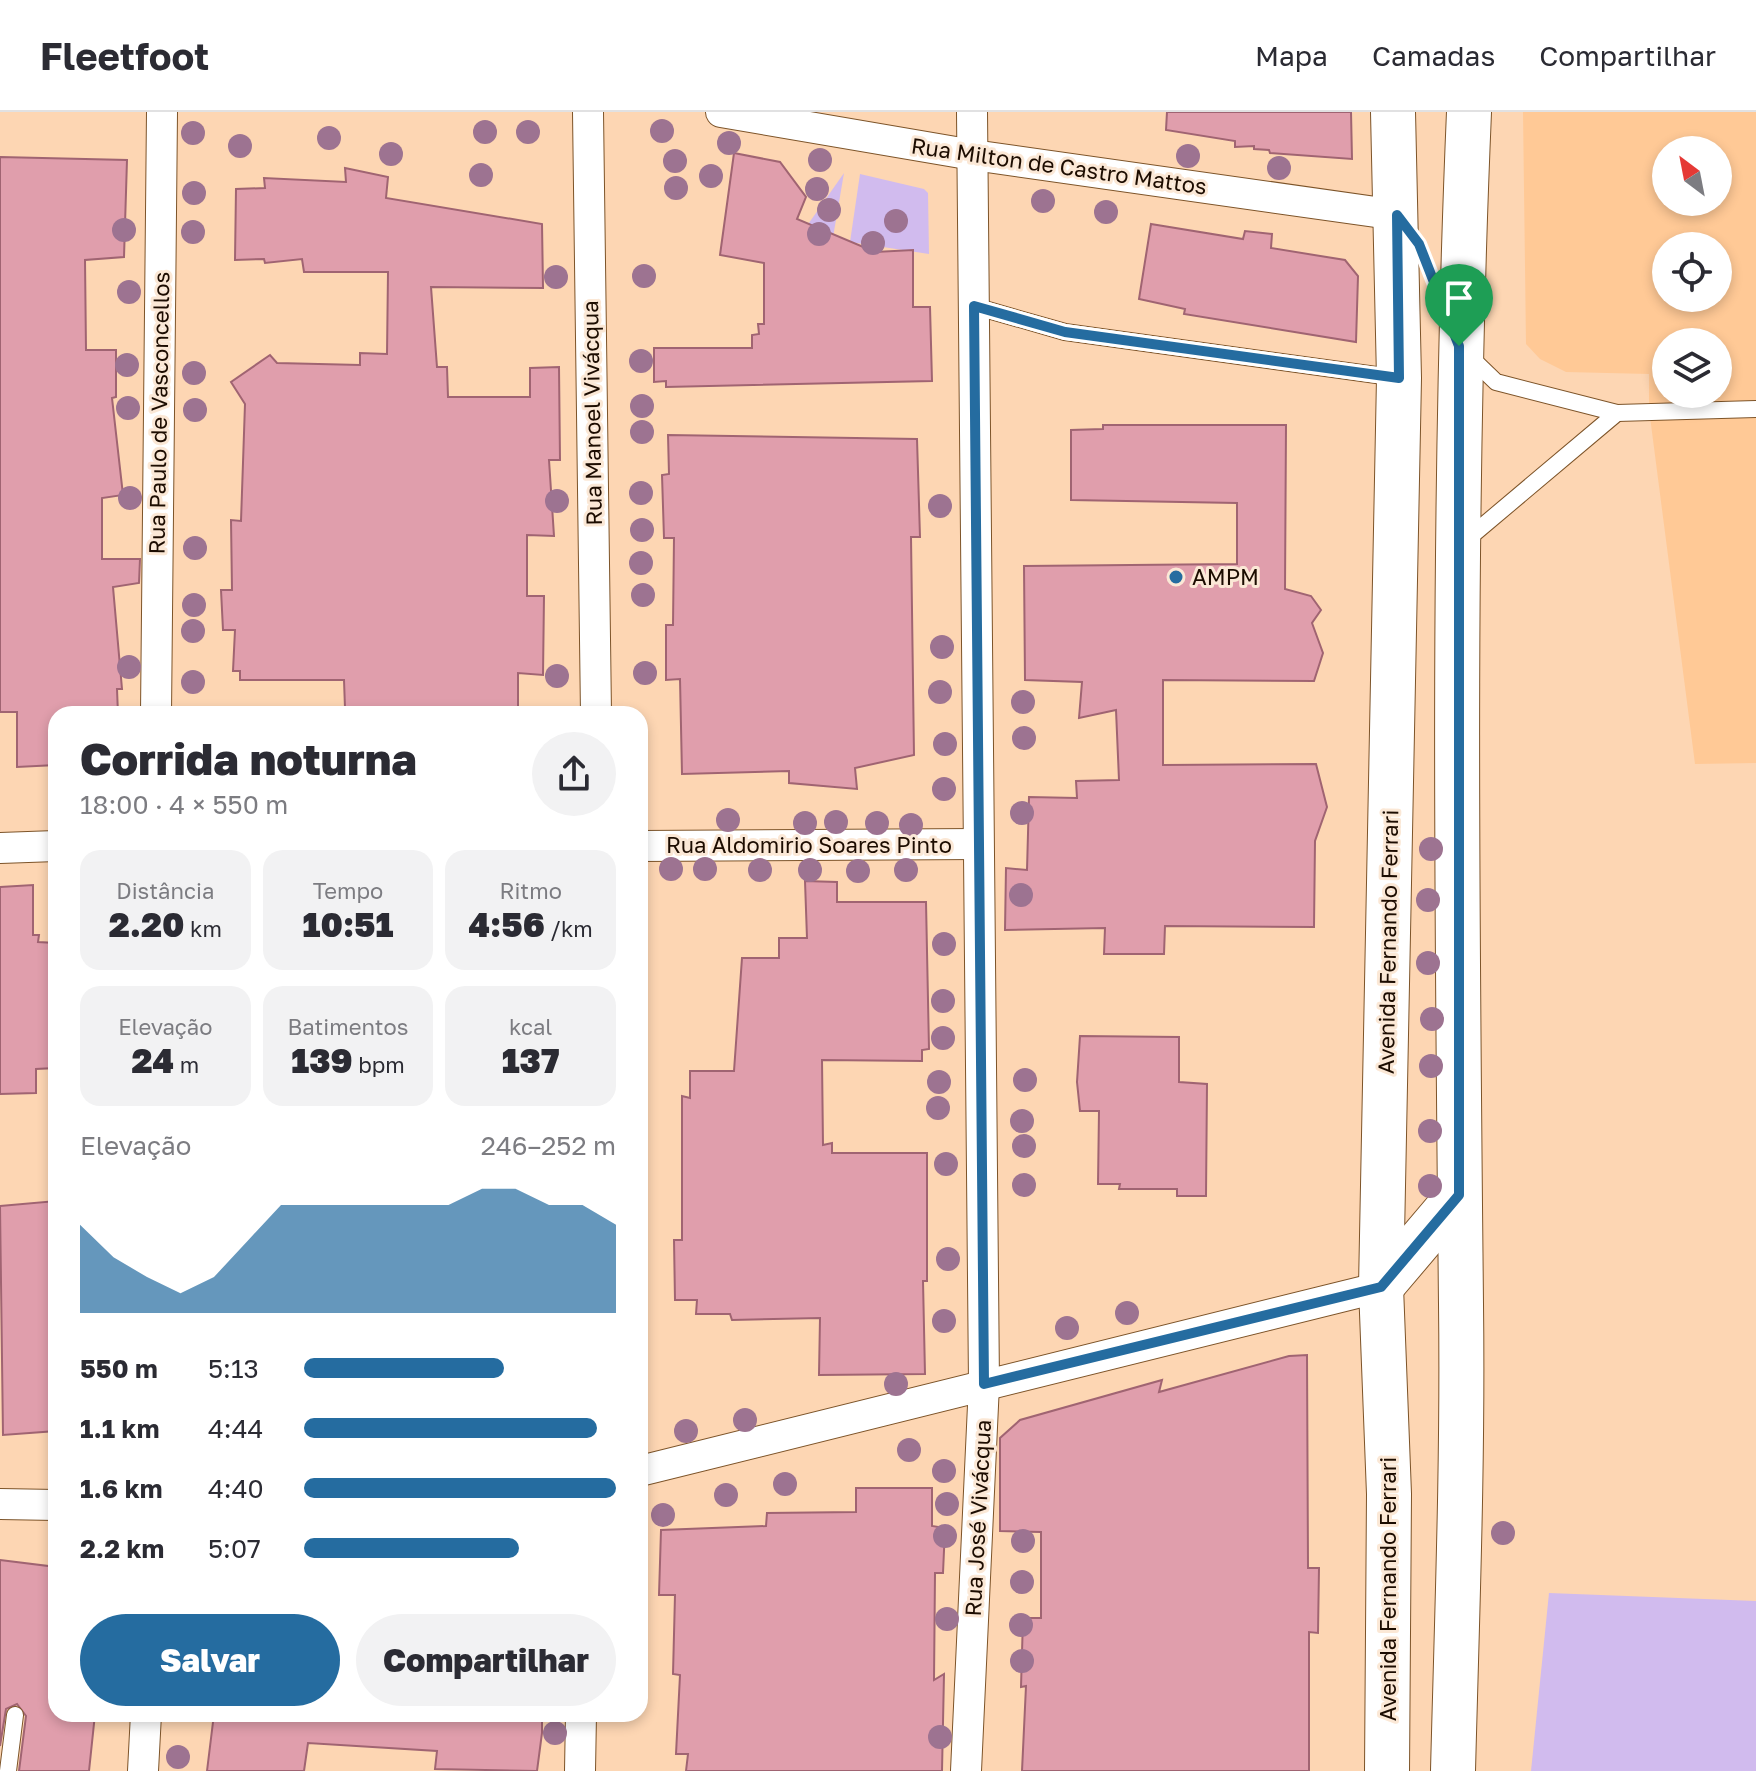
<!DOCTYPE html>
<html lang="pt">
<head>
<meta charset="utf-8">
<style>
	:root { --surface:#fff; --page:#f2f2f3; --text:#2b2b33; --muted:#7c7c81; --line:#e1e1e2; --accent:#256ca0 }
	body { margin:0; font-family:"Golos Text",sans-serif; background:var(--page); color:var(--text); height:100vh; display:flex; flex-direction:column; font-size:30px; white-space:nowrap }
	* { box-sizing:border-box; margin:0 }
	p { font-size:26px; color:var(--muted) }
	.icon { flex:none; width:44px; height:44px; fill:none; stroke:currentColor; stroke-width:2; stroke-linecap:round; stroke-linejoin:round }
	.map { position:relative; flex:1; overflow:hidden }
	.sheet { position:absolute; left:48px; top:594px; width:600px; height:1016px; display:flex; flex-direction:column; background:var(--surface); border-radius:24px; box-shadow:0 4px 12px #0003 }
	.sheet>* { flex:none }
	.needle { width:52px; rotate:328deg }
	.fabs { position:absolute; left:1652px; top:24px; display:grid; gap:16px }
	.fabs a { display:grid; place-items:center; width:80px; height:80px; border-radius:50%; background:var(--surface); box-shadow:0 4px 12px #0003; font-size:40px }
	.pin { position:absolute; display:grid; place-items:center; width:68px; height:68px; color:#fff; margin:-82px -34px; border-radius:50% 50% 50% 0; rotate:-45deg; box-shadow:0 0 8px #0007 }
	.pin .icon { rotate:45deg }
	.round { display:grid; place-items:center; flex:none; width:84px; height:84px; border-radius:42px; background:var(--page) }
	.overview { display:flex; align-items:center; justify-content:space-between; height:136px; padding:0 32px }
	h1 { font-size:44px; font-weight:800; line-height:60px }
	.figures { display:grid; grid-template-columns:repeat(3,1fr); gap:12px; height:136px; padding:8px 32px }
	.figures div { display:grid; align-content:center; border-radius:20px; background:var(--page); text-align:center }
	.figures b { font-size:34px; font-weight:800 }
	.figures small { font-size:22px; font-weight:400 }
	.figures p { font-size:22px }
	.chart { height:224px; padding:16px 32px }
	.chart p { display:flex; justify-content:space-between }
	.chart svg { width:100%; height:144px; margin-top:8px; fill:var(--accent); opacity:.7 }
	.primary-button { display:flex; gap:16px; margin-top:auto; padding:16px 32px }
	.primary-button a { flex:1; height:92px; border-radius:48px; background:var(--accent); color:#fff; font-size:32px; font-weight:800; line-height:92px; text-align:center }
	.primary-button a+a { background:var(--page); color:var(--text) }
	ul { padding:0 32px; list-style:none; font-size:26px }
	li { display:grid; grid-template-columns:128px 96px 1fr; align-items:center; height:60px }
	li i { height:20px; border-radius:10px; background:var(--accent) }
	header { display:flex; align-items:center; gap:48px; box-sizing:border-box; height:112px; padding:0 40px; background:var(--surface); border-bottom:2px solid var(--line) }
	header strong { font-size:38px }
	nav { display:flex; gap:44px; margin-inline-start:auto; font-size:28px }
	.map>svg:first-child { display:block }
	.built { fill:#ffc996; fill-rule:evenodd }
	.green { fill:#d1bbee }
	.building { fill:#e09eac; stroke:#a06472; stroke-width:2 }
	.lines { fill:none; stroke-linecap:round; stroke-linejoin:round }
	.service-casing { stroke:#7d5429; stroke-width:18 }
	.minor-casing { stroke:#7d5429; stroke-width:32 }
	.primary-casing { stroke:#7d5429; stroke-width:46 }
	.service { stroke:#fff; stroke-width:16 }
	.minor { stroke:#fff; stroke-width:30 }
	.primary { stroke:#fff; stroke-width:44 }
	.tree { fill:#9d7391 }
	.route-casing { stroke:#fff; stroke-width:16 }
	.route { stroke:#256ca0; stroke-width:10 }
	.poi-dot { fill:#256ca0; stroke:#fbe8d6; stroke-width:3 }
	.labels { text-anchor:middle; stroke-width:6; stroke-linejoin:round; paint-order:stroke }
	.street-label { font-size:22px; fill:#1c0c00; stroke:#fbe8d6 }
	.poi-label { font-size:22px; fill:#1c0c00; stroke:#fbe8d6; text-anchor:start }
</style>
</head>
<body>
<header>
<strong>Fleetfoot</strong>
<nav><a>Mapa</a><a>Camadas</a><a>Compartilhar</a></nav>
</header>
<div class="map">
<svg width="1756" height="1659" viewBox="0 0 1756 1659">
	<rect width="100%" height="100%" fill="#fdd6b3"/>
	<path class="built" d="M1523,0H1756V651L1695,652L1649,297V262L1566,260L1540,247L1526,232ZM1666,38H1718V90H1666ZM1666,134H1718V186H1666ZM1666,230H1718V282H1666Z"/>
	<g class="green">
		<polygon points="844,61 831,137 797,128"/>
		<polygon points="860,62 924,77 928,81 929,142 850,130"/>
		<polygon points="1549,1481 1756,1489 1756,1659 1531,1659"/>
	</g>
	<g class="building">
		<polygon points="1167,0 1351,0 1352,47 1270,41 1269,38 1254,37 1254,34 1235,35 1235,29 1166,18"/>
		<polygon points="734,41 780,50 806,85 797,107 875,140 913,138 913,195 930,195 932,269 666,275 666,269 654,270 654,236 752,236 752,223 759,222 758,212 764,212 764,151 720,143"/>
		<polygon points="0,45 127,48 124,145 85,148 86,238 116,238 116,285 112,286 123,383 102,386 102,447 140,447 139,471 113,475 122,577 117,577 118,602 56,602 56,653 17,655 17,600 0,600"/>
		<polygon points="345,56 388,65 386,86 542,112 543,176 431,175 437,255 447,255 448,285 530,285 530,256 559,255 560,348 549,348 554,424 527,423 527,484 544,484 543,563 518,561 518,602 351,602 350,596 345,596 344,568 240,568 240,559 233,559 235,518 223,518 221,478 232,478 231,408 241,409 245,292 231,270 270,243 277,251 360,253 360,241 387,242 388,160 304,160 302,147 265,151 264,147 235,148 236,77 265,76 264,66 346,70"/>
		<polygon points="1151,112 1243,127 1245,119 1272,122 1271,136 1345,148 1358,164 1356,230 1184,202 1185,197 1139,187"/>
		<polygon points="1103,313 1286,313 1285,477 1311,484 1321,498 1312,511 1323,541 1314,569 1163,568 1163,653 1316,652 1327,695 1315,729 1314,815 1165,814 1164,842 1104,842 1105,816 1005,818 1006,756 1027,758 1029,685 1077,686 1076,669 1119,668 1116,598 1079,606 1082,570 1025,568 1024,454 1237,452 1237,391 1071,388 1071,318 1103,317"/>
		<polygon points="668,323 917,327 920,425 911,425 914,643 855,656 857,677 789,671 789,659 682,662 680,567 666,568 666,513 673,513 674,426 664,426 662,363 669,362"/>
		<polygon points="805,769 837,770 837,790 926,790 929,937 922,938 922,949 822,948 823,1033 832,1031 832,1041 927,1041 927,1169 923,1169 925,1262 819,1263 820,1206 732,1208 730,1202 696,1202 697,1188 675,1188 674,1128 682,1128 682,984 690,986 690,959 734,959 742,846 779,846 779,826 807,826"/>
		<polygon points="33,773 33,823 39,823 38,830 56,831 56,956 36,957 36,981 0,982 0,775"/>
		<polygon points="1080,924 1179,925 1179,970 1207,972 1206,1084 1177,1084 1177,1077 1119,1077 1120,1072 1098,1072 1099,999 1080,999 1077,970"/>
		<polygon points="56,1089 56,1319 3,1323 0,1094"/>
		<polygon points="1307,1243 1308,1456 1319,1456 1318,1521 1309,1520 1309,1659 1022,1659 1026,1574 1021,1575 1023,1506 1041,1506 1041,1420 1000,1419 1000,1326 1020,1308 1162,1268 1159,1280 1289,1244"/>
		<polygon points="856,1376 932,1376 932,1414 945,1416 943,1461 935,1461 934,1568 944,1562 942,1659 686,1659 688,1642 676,1642 680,1563 673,1562 675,1483 659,1483 661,1418 766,1414 767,1401 856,1400"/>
		<polygon points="0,1448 56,1455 56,1602 95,1602 89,1659 19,1659 26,1604 17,1592 6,1597 0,1634"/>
		<polygon points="214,1602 542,1602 542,1621 537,1659 435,1657 437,1639 308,1631 304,1659 207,1659"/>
	</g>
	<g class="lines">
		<g class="service-casing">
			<g id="service">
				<polyline points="974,194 1065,220 1398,266"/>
				<polyline points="1468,243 1496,270 1617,301 1756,297"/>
				<polyline points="1465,429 1617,301"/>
				<polyline points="8,1659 15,1603"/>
			</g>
		</g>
		<g class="minor-casing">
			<g id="minor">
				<polyline points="588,0 596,602"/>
				<polyline points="721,0 973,43 1397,103"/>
				<polyline points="156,602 162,0"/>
				<polyline points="640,734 978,732"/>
				<polyline points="0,736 56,734"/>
				<polyline points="640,1359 1381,1175"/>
				<polyline points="0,1392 56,1393"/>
				<polyline points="143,1659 146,1602"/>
				<polyline points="580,1659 581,1602"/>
				<polyline points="966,1659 984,1272 972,0"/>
			</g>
		</g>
		<g class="primary-casing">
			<g id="primary">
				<polyline points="1381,1175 1459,1083"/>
				<polyline points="1387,1659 1389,1382 1381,1175 1399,266 1393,0"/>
				<path d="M1453,1659C1457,1504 1463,1348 1461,1192C1457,795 1452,397 1469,0"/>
			</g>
		</g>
		<use href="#service" class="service"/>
		<use href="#minor" class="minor"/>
		<use href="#primary" class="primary"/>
	</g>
	<g class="tree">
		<circle cx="662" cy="19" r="12"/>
		<circle cx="485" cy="20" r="12"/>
		<circle cx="528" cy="20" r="12"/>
		<circle cx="193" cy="21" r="12"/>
		<circle cx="329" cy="26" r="12"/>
		<circle cx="729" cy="31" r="12"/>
		<circle cx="240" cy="34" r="12"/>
		<circle cx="391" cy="42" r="12"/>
		<circle cx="1188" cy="44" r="12"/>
		<circle cx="820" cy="48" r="12"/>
		<circle cx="675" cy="49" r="12"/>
		<circle cx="1279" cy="56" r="12"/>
		<circle cx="481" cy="63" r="12"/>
		<circle cx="711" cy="64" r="12"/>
		<circle cx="676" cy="76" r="12"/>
		<circle cx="817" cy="77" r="12"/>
		<circle cx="194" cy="81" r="12"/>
		<circle cx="1043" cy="89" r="12"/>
		<circle cx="829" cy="98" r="12"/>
		<circle cx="1106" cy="100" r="12"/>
		<circle cx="896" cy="109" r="12"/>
		<circle cx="124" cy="118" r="12"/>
		<circle cx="193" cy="120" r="12"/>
		<circle cx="819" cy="122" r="12"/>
		<circle cx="873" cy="131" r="12"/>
		<circle cx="644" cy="164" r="12"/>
		<circle cx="556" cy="165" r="12"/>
		<circle cx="129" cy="180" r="12"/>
		<circle cx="641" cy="249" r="12"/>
		<circle cx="127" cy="253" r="12"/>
		<circle cx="194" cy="261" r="12"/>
		<circle cx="642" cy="294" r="12"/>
		<circle cx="128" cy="296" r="12"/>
		<circle cx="195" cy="298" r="12"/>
		<circle cx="642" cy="320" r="12"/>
		<circle cx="641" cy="381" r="12"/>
		<circle cx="130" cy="386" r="12"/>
		<circle cx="557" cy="389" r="12"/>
		<circle cx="940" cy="394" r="12"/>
		<circle cx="642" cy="418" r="12"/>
		<circle cx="195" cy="436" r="12"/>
		<circle cx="641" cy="451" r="12"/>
		<circle cx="643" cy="483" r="12"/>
		<circle cx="194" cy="493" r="12"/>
		<circle cx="193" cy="519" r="12"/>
		<circle cx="942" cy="535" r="12"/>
		<circle cx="129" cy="555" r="12"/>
		<circle cx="645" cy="561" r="12"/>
		<circle cx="557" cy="564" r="12"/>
		<circle cx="193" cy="570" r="12"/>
		<circle cx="940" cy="580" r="12"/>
		<circle cx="1023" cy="590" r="12"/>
		<circle cx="1024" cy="626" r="12"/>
		<circle cx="945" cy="632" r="12"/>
		<circle cx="944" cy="677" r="12"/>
		<circle cx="1022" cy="701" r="12"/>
		<circle cx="728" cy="708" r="12"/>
		<circle cx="836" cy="710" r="12"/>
		<circle cx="805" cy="711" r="12"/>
		<circle cx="877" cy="711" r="12"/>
		<circle cx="911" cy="713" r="12"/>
		<circle cx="1431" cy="737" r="12"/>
		<circle cx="671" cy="757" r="12"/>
		<circle cx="705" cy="757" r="12"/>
		<circle cx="760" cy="758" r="12"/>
		<circle cx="810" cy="758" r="12"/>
		<circle cx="906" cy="758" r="12"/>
		<circle cx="858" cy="759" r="12"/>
		<circle cx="1021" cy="783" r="12"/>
		<circle cx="1428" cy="788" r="12"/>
		<circle cx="944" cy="832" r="12"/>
		<circle cx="1428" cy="851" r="12"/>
		<circle cx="943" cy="889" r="12"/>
		<circle cx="1432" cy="907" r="12"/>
		<circle cx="943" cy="926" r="12"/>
		<circle cx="1431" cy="954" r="12"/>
		<circle cx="1025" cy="968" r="12"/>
		<circle cx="939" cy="970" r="12"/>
		<circle cx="938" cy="996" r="12"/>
		<circle cx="1022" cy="1009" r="12"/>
		<circle cx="1430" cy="1019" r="12"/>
		<circle cx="1024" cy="1034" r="12"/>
		<circle cx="946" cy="1052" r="12"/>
		<circle cx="1024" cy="1073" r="12"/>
		<circle cx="1430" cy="1074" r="12"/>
		<circle cx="948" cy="1147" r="12"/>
		<circle cx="1127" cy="1201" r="12"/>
		<circle cx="944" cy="1209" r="12"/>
		<circle cx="1067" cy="1216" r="12"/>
		<circle cx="896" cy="1272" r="12"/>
		<circle cx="745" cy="1308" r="12"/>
		<circle cx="686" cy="1319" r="12"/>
		<circle cx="909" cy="1338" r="12"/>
		<circle cx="944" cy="1359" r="12"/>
		<circle cx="785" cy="1372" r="12"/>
		<circle cx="726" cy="1383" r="12"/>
		<circle cx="947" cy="1392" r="12"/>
		<circle cx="663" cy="1403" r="12"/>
		<circle cx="1503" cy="1421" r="12"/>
		<circle cx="945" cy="1424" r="12"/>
		<circle cx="1023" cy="1429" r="12"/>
		<circle cx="1022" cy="1470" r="12"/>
		<circle cx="947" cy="1507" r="12"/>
		<circle cx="1021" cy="1513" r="12"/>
		<circle cx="1022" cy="1549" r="12"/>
		<circle cx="555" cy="1621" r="12"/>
		<circle cx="940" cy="1625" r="12"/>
		<circle cx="178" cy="1645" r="12"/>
	</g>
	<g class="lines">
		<g class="route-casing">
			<polygon id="route" points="1397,103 1419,132 1459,234 1459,1083 1381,1175 984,1272 974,194 1065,220 1399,266"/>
		</g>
		<use href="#route" class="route"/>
	</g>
	<circle class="poi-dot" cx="1176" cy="465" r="8"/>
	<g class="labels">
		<g class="street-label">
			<text transform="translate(1059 54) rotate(8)" y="8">Rua Milton de Castro Mattos</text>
			<text transform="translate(159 301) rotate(-89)" y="8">Rua Paulo de Vasconcellos</text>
			<text transform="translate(592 301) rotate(-91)" y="8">Rua Manoel Vivácqua</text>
			<text x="809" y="741">Rua Aldomirio Soares Pinto</text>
			<text transform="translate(1388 830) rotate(-89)" y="8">Avenida Fernando Ferrari</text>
			<text transform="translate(978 1406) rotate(-87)" y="8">Rua José Vivácqua</text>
			<text transform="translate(1388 1477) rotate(-90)" y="8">Avenida Fernando Ferrari</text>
		</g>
		<g class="poi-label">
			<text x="1192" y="473">AMPM</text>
		</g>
	</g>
</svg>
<div class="fabs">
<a><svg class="needle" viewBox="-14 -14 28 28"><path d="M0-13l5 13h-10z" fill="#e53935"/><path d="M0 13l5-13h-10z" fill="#7c7c81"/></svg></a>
<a><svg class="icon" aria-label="locate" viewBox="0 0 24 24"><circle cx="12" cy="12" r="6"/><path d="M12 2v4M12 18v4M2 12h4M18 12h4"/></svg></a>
<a><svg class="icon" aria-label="layers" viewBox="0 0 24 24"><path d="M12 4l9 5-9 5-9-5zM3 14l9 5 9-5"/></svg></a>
</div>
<div class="pin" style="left:1459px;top:234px;background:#1e9e55"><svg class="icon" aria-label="arrive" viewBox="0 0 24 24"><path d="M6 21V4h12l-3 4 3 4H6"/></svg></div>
<section class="sheet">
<div class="overview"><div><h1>Corrida noturna</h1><p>18:00 · 4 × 550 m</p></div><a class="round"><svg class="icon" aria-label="share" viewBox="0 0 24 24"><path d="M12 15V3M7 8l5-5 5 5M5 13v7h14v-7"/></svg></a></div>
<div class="figures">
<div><p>Distância</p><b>2.20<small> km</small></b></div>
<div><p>Tempo</p><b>10:51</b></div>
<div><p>Ritmo</p><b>4:56<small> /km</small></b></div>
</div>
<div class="figures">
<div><p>Elevação</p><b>24<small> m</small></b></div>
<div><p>Batimentos</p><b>139<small> bpm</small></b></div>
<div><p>kcal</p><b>137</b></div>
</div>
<div class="chart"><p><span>Elevação</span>246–252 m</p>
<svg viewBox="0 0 160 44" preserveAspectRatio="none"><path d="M0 44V17L10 27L20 33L30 38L40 33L50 22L60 11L70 11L80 11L90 11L100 11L110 11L120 6L130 6L140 11L150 11L160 17V44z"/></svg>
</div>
<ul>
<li><b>550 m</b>5:13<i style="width:64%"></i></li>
<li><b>1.1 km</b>4:44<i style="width:94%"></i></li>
<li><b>1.6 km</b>4:40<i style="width:100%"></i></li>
<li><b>2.2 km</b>5:07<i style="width:69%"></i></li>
</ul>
<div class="primary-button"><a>Salvar</a><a>Compartilhar</a></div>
</section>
</div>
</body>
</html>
